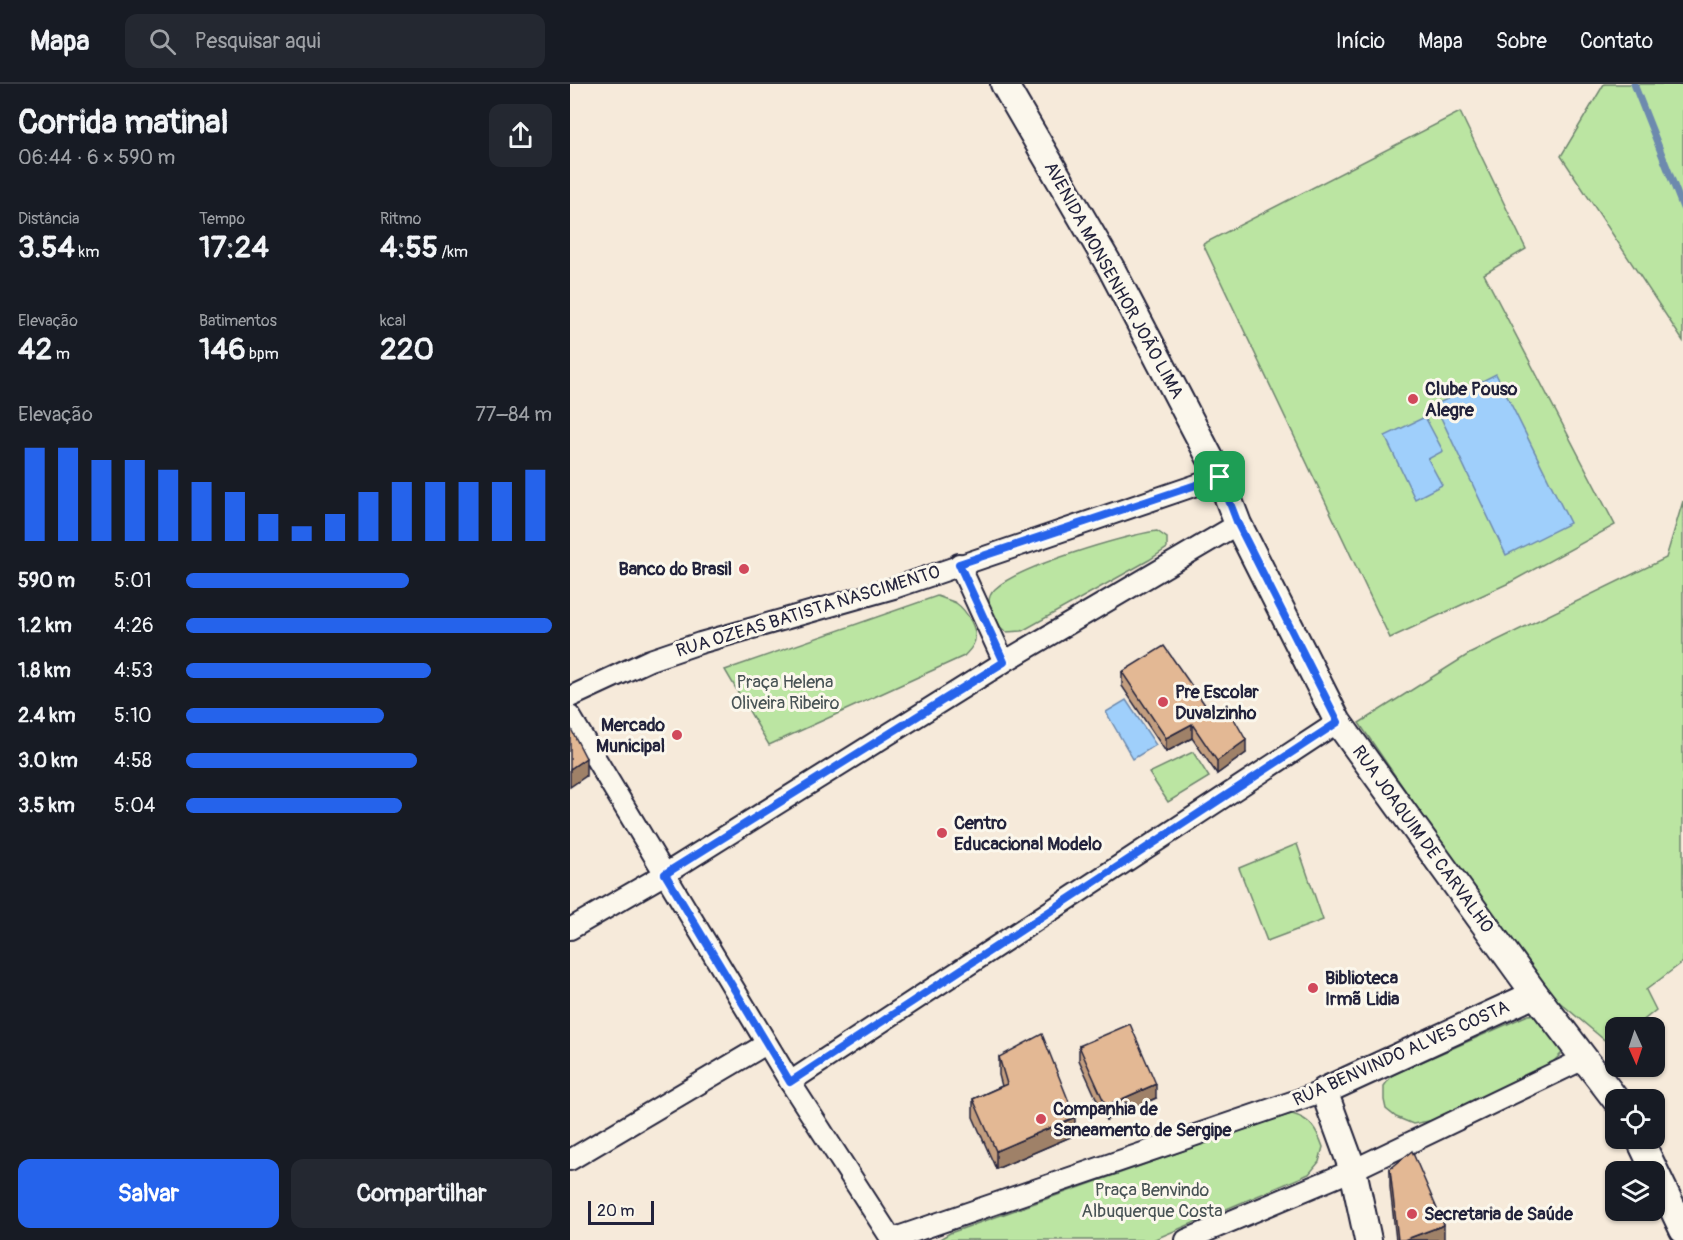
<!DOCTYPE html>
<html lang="pt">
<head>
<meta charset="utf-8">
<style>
	:root { --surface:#171b24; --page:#242831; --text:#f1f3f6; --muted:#9ea1a6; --line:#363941; --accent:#2563eb }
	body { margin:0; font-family:Pangolin,sans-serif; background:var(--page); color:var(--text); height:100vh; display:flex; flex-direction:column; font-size:22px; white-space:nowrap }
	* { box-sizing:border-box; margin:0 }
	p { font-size:20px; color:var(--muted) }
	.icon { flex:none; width:33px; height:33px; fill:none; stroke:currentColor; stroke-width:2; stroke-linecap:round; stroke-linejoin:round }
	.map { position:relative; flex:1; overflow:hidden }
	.drawer { display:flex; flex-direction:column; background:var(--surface); width:570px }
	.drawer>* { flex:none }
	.needle { width:39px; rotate:177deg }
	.fabs { position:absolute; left:1035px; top:933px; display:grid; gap:12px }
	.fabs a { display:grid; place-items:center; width:60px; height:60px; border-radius:12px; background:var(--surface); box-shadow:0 2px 4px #0004; font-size:30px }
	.scale { position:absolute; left:18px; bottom:15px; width:66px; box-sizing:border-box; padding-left:6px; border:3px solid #22223b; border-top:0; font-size:16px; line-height:21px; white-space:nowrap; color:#22223b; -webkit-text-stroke:4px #fbf7ec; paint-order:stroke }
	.pin { position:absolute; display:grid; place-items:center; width:51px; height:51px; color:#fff; margin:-26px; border-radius:12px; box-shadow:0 3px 9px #0006 }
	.round { display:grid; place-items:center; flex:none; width:63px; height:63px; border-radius:12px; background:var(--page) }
	.head { display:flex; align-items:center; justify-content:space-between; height:102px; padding:0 18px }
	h1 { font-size:33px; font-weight:700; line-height:45px }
	.metrics { display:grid; grid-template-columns:repeat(3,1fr); gap:9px; height:102px; padding:6px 18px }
	.metrics div { display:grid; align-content:center }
	.metrics b { font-size:30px; font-weight:700 }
	.metrics small { font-size:16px; font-weight:400 }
	.metrics p { font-size:16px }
	.chart { height:168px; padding:12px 18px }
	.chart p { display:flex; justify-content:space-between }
	.chart svg { width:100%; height:108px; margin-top:6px; stroke:var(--accent); stroke-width:6 }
	.button { display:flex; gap:12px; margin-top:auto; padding:12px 18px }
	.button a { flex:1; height:69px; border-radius:12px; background:var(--accent); color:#fff; font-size:24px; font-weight:700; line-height:69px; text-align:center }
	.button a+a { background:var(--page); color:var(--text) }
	ul { padding:0 18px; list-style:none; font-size:20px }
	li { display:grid; grid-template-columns:96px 72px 1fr; align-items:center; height:45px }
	li i { height:15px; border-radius:8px; background:var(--accent) }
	header { display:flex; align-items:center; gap:36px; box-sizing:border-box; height:84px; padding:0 30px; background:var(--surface); border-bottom:2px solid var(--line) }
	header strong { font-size:28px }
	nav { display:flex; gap:33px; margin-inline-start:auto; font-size:21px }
	.search { width:420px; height:54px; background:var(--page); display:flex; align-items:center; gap:15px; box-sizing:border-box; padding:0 21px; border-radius:12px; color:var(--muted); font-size:22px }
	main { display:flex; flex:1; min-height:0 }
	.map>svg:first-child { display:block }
	.green { fill:#bbe5a2; stroke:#6e846e; stroke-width:1.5 }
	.water { fill:#9fcffb; stroke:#6d8aae; stroke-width:1.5 }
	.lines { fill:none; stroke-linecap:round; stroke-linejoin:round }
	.stream { stroke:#6d8aae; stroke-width:7 }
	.minor-casing { stroke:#22223b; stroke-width:24 }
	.tertiary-casing { stroke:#22223b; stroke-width:30 }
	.minor { stroke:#fbf7ec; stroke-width:20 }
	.tertiary { stroke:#fbf7ec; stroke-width:26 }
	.wall { fill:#c39e7f; stroke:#22223b; stroke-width:1.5 }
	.shaded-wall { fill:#9f8168; stroke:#22223b; stroke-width:1.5 }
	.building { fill:#e3b894; stroke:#22223b; stroke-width:1.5 }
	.route-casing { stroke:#fff; stroke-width:12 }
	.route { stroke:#2563eb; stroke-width:8 }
	.poi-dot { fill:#d1495b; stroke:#fbf7ec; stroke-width:2 }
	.labels { text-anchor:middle; stroke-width:6; stroke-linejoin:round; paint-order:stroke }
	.street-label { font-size:18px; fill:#22223b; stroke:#fbf7ec }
	.poi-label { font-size:18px; font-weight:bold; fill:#22223b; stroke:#fbf7ec; text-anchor:start }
	.park-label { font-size:18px; fill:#485355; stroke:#fbf7ec }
</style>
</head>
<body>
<header>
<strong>Mapa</strong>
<div class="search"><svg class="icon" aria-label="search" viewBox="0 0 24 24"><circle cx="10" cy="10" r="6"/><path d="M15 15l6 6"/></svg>Pesquisar aqui</div>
<nav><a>Início</a><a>Mapa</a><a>Sobre</a><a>Contato</a></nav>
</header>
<main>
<section class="drawer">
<div class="head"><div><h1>Corrida matinal</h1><p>06:44 · 6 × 590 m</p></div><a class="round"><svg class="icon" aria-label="share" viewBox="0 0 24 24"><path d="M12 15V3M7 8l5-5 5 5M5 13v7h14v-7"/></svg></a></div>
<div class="metrics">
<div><p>Distância</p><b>3.54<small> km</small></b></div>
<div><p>Tempo</p><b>17:24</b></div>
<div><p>Ritmo</p><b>4:55<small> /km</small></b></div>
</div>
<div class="metrics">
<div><p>Elevação</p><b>42<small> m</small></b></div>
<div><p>Batimentos</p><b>146<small> bpm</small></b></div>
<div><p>kcal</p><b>220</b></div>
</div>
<div class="chart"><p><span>Elevação</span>77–84 m</p>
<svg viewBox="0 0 160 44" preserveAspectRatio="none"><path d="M5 44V6M15 44V6M25 44V11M35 44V11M45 44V15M55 44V20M65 44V24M75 44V33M85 44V38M95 44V33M105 44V24M115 44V20M125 44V20M135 44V20M145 44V20M155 44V15"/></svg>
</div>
<ul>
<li><b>590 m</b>5:01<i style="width:61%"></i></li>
<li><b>1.2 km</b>4:26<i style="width:100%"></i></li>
<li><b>1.8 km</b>4:53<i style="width:67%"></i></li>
<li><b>2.4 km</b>5:10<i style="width:54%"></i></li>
<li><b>3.0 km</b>4:58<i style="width:63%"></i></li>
<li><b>3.5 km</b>5:04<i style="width:59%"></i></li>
</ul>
<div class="button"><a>Salvar</a><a>Compartilhar</a></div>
</section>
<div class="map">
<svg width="1113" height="1156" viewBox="0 0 1113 1156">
	<rect width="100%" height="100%" fill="#f6eada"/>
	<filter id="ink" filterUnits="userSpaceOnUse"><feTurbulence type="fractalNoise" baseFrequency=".0167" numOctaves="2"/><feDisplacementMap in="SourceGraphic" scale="12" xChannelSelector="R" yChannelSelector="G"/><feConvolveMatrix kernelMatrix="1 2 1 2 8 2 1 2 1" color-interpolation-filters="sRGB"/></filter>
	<g filter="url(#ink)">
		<g class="green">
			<polygon points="1034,0 1113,0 1113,257 991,72"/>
			<polygon points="890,28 956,165 914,190 1045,441 939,499 820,554 633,160"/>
			<polygon points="1113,417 1113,878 1076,906 1086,926 1065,943 1046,944 1045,965 968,900 789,639 899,570 1096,474"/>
			<path d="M587,447L597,454V464L579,476L452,547L436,548C424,539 411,518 425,505C449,482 553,452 587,447Z"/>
			<path d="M367,512C373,514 380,516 386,519C396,526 411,548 403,561C401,565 397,569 394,572L199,661L155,586Z"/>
			<polygon points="623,668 639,693 598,718 579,689"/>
			<polygon points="727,760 753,836 697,857 669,784"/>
			<polygon points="968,930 999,962 976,985 864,1036 843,1040 826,1033 816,1025 814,1016 814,1002 822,991 958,931"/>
			<path d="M722,1030C741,1035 747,1046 753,1063L749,1078L739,1090L583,1156H368L380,1149L701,1036Z"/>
		</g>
		<g class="water">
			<polygon points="926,290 1000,439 936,471 865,321"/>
			<polygon points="855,333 873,367 858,375 872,401 845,415 815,352"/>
			<polygon points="556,616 586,661 563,675 536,628"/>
		</g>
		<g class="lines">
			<polyline class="stream" points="1064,0 1113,124"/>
			<g class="minor-casing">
				<g id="minor">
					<polyline points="389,480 434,578"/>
					<polyline points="0,613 80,576 130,559 324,504 650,393"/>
					<polyline points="0,632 220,998 322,1156"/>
					<polyline points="0,845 95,790 434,578 668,440"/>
					<polyline points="220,998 768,638"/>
					<polyline points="0,1076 196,960"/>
					<polyline points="322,1155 754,1007"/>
					<polyline points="616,1156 783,1086 1016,974"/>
				</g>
			</g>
			<g class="tertiary-casing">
				<g id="tertiary">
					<polyline points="434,0 541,184 650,393 668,440 768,638 965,910 1046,1016"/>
					<polyline points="1069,1054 1113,1146"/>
					<polyline points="798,1156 783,1086 754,1007 965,910"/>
				</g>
			</g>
			<use href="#minor" class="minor"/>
			<use href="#tertiary" class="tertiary"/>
		</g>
		<g class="wall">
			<polygon points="552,588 640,628 676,669 647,690 622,654 596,668 552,602"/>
			<polygon points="509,962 586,1014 536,1036 509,976"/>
			<polygon points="429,973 505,1051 426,1085 403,1033 403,1015 432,1002 429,991"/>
			<polygon points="820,1085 874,1156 826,1156 820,1103"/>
		</g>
		<g class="shaded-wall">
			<polygon points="622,640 622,654 596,668 596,654"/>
			<polygon points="676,656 676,669 647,690 647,677"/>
			<polygon points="16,674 16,692 0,703 0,685"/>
			<polygon points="586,1000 586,1014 536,1036 536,1022"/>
			<polygon points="505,1033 505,1051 426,1085 426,1067"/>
			<polygon points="874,1141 874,1156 834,1156"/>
		</g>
		<g class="building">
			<polygon points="594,562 640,628 656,621 676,656 647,677 622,640 596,654 552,588"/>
			<polygon points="0,643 16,674 0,685"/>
			<polygon points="560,940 586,1000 536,1022 509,962"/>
			<polygon points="472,950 505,1033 426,1067 403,1015 437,1000 429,973"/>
			<polygon points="842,1067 874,1141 834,1156 828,1156 820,1085"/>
		</g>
	</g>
	<g class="lines" filter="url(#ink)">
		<g class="route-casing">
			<polygon id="route" points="650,393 668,440 768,638 220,998 95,790 434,578 389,480"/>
		</g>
		<use href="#route" class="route"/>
	</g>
	<g class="poi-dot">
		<circle cx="843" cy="315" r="6"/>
		<circle cx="174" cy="485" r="6"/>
		<circle cx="593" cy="618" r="6"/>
		<circle cx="107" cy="651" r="6"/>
		<circle cx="372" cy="749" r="6"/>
		<circle cx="743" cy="904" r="6"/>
		<circle cx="471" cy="1035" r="6"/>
		<circle cx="842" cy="1130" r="6"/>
	</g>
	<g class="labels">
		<g class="street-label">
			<text transform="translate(544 196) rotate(61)" y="6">AVENIDA MONSENHOR JOÃO LIMA</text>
			<text transform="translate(238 527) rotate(-17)" y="6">RUA OZEAS BATISTA NASCIMENTO</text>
			<text transform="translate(853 755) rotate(54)" y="6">RUA JOAQUIM DE CARVALHO</text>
			<text transform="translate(831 969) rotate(-24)" y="6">RUA BENVINDO ALVES COSTA</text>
		</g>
		<g class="poi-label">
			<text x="855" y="311">Clube Pouso<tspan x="855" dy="21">Alegre</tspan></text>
			<text x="162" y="491" text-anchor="end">Banco do Brasil</text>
			<text x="605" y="614">Pre Escolar<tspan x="605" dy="21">Duvalzinho</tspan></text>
			<text x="95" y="647" text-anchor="end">Mercado<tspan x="95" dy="21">Municipal</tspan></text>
			<text x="384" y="745">Centro<tspan x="384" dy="21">Educacional Modelo</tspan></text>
			<text x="755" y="900">Biblioteca<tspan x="755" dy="21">Irmã Lidia</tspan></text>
			<text x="483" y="1031">Companhia de<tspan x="483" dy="21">Saneamento de Sergipe</tspan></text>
			<text x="854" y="1136">Secretaria de Saúde</text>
		</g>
		<g class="park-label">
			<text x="215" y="604">Praça Helena<tspan x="215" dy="21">Oliveira Ribeiro</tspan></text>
			<text x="582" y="1112">Praça Benvindo<tspan x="582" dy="21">Albuquerque Costa</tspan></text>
		</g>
	</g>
</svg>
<div class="fabs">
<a><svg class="needle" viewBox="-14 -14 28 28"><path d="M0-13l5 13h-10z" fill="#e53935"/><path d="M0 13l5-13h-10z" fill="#9ea1a6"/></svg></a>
<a><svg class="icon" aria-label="locate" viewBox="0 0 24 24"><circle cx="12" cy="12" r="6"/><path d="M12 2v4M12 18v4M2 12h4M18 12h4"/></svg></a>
<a><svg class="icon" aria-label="layers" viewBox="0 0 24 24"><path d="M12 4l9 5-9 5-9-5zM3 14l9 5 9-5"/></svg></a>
</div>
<div class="scale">20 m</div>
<div class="pin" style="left:650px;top:393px;background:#1e9e55"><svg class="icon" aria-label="arrive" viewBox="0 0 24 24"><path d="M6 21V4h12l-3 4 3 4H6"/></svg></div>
</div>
</main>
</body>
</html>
